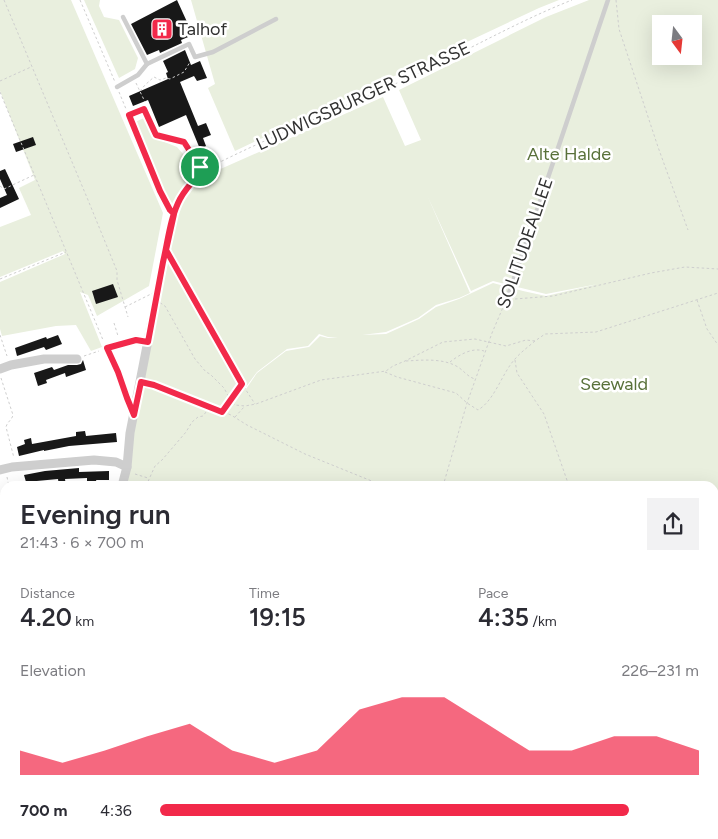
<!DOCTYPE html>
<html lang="en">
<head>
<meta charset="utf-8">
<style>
	:root { --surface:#fff; --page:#f2f2f3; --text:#2b2b33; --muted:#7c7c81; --accent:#f2294a }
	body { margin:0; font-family:Figtree,sans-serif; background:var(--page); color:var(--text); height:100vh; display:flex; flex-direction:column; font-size:19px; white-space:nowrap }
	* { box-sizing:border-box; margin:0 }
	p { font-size:16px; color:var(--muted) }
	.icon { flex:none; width:28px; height:28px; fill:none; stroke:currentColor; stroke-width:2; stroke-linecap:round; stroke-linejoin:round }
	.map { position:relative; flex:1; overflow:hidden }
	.drawer { position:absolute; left:0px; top:481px; width:719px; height:359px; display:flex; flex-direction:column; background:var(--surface); border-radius:15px 15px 0 0; box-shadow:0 5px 20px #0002 }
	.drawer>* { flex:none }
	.needle { width:32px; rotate:165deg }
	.controls { position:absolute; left:652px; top:15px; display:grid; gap:10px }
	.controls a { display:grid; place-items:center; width:50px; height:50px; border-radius:0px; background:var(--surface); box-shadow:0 5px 20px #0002; font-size:25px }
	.pin { position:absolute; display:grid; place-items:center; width:42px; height:42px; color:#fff; margin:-21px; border:2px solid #fff; border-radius:50%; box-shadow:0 1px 5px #0007 }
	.round { display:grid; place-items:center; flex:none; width:52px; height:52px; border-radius:0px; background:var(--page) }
	.headline { display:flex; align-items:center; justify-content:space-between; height:85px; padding:0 20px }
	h1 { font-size:28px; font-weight:600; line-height:38px }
	.stats { display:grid; grid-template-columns:repeat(3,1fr); gap:8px; height:85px; padding:5px 20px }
	.stats div { display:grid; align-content:center }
	.stats b { font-size:25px; font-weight:600 }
	.stats small { font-size:14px; font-weight:400 }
	.stats p { font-size:14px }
	.chart { height:140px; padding:10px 20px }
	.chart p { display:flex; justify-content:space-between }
	.chart svg { width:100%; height:90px; margin-top:5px; fill:var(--accent); opacity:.7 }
	ul { padding:0 20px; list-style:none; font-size:16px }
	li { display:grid; grid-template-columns:80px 60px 1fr; align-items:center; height:38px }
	li i { height:12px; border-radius:6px; background:var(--accent) }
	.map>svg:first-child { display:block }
	.green { fill:#e9efde; fill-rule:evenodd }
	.building { fill:#181818 }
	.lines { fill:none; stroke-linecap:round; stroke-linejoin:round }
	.path { stroke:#cecece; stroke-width:1; stroke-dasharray:2.5 2.5; stroke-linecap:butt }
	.lane { stroke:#cecece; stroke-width:4.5 }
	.street { stroke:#cecece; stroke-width:9 }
	.route-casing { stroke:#fff; stroke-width:10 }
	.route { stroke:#f2294a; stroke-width:6 }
	.labels { text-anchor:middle; stroke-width:5; stroke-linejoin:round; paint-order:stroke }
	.poi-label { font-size:18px; fill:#313131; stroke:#fff; text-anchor:start }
	.street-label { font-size:18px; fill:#313131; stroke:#fff }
	.park-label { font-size:18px; fill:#59713a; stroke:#fff }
</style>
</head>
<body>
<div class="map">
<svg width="718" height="839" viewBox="0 0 718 839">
	<rect width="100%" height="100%" fill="#fff"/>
	<g class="green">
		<polygon points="0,0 71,0 163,213 149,286 97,316 88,295 80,292 102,347 91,351 76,325 56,326 2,336 0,329 0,282 65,254 63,251 0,277 0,227 31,215 19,188 35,180 0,91"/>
		<polygon points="84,0 100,0 99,6 104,17 119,20 138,58 135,69 119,78"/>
		<polygon points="191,0 559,0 539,8 235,151 208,88 215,84"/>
		<path d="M589,0H718V839H97L98,835H714V486H125C137,409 152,333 169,258L179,275L181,285L197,302L168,250L182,202L198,179L383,97L405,146L421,140L399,90L546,17ZM661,24H694V56H661ZM427,195L471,291L493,281L546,294L598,284L546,296L523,291L493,283L459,299L436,307L419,319L386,334L362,335L386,332L418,318L436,305L459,298L470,293ZM319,334L328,337H338L328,338L320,336L309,347L286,351L257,373L246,389L226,361L220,343L246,387L257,372L287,349L308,346Z"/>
		<polygon points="144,118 152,137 177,147 196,169 171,206 135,122"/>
	</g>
	<g class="building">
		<polygon points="177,0 193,35 181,40 182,43 160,53 159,50 147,55 131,24"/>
		<polygon points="185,50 191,65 200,61 207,78 197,81 194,76 180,82 198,126 206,123 211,135 203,138 206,146 200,149 186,115 159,127 148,100 133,106 129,96 168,79 166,73 168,72 163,61"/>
		<polygon points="33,137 36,145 16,152 13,144"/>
		<polygon points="5,169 19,199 0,208 0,198 7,195 0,179 0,171"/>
		<polygon points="113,284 118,297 96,304 92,291"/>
		<polygon points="58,335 62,344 46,350 44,347 17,356 15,348 46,337 47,339"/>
		<polygon points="83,360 86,370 66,377 65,373 46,380 47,383 38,386 34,373 52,367 54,370 68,365 77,365 81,364"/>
		<polygon points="85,431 86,436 116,433 117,442 69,446 44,451 44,450 19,456 17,447 25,444 24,440 31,438 32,444 76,436 76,432"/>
		<polygon points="79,468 79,472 109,471 109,480 96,480 97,483 87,483 87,478 65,479 66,486 59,486 58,479 26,482 24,475 45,471"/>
	</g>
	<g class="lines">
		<g class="path">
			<polyline points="4,0 88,200 117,271 117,280 128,317"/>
			<polyline points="80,0 115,82"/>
			<polyline points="616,0 619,29 658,147 688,230"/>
			<polyline points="0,81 31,67"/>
			<polyline points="136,83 145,102"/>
			<polyline points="140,91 145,85 154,77 160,80 166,78 170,79 184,72 190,62"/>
			<polyline points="0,92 103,340"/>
			<polyline points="119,92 126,109"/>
			<polyline points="132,122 160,191 170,210 173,214"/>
			<path d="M208,168C281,131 358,102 432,67C479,44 524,19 572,0"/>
			<polyline points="0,186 4,189 34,175"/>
			<polyline points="167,252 242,384 255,404"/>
			<polyline points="0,279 66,252"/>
			<polyline points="515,299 553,296 651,273 685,267 718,269"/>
			<polyline points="156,300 165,306 195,359 206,372 210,374 224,388 231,401 235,405 245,406 256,404 321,380 386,371 393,366 405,361 443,342 475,339 506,346 526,340 535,341 545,334 596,332 718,293"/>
			<polyline points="697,300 707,329 718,345"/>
			<polyline points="125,307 157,291"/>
			<polyline points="154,311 174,214 181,198 197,177"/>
			<polyline points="114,323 118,336"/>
			<polyline points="0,335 7,356"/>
			<polyline points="110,355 118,372 128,400"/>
			<polyline points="84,356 99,351"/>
			<polyline points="515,360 517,373 544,414 569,486"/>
			<path d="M406,361C423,360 443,358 458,367C464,371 468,377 475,379"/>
			<path d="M450,362C459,355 472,347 484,351"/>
			<path d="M385,372L397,377L456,393L467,403L478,410C495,400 502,373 515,359C521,352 528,347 535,341"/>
			<path d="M1,378L13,415C12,420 7,422 6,427L14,458"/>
			<polyline points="149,384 231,415 247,425 305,454 384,486"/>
			<polyline points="222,412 242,385"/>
			<polyline points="235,417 244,407"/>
			<polyline points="135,474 148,478"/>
			<polyline points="7,477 9,486"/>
			<polyline points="146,486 155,466 162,460 186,432 192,422 198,417 203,416 209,408"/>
			<polyline points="443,486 467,403 492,333 504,305"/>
			<polyline points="714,508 718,505"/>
			<polyline points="0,525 5,524"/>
			<polyline points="714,616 718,617"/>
			<polyline points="0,668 5,665"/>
			<polyline points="0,805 5,821"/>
			<polyline points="681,835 683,839"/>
			<polyline points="528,838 528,839"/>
			<polyline points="322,839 323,835"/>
		</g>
		<g class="lane">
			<polyline points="147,64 189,44 195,57 213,52 276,19"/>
			<polyline points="117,87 138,75 147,64 123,17"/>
			<polyline points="129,115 144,109 156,135 184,142 202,171"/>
			<polyline points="507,299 608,0"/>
			<polyline points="0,829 5,827"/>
			<polyline points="96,839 96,835"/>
		</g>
		<g class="street">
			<polyline points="107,348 136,340 148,342"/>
			<polyline points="0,369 11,365 44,359 77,359"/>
			<polyline points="0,470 12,467 94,460 116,462 127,467"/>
			<polyline points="122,486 127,467 130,433 152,320"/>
			<polyline points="0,614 5,611"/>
			<polyline points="0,724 5,722"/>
			<polyline points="21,839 21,835"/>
		</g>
	</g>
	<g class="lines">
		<g class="route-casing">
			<path id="route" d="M200,167L202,171C194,180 186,188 180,199C170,218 168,241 163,262C158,289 153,316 148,342L136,340L107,348L118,372L127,398L134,415L141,382L154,385L222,412L242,384L166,250L174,214L170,210L160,191L129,115L144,109L156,135L184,142L200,167"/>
		</g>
		<use href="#route" class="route"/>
	</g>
	<defs>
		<g id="building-square" transform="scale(1.125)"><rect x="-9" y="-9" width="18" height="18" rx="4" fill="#f2294a" stroke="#fff"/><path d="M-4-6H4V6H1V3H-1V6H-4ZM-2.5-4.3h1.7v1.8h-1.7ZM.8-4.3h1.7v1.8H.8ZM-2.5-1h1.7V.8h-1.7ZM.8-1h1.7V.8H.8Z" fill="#fff"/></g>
	</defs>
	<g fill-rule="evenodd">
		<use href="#building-square" x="162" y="29"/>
	</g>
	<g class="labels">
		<g class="poi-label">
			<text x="178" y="35">Talhof</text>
		</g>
		<g class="street-label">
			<text transform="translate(363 96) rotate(-25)" y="6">LUDWIGSBURGER STRASSE</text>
			<text transform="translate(525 243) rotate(-71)" y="6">SOLITUDEALLEE</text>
		</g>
		<g class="park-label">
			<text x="569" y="160">Alte Halde</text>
			<text x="614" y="390">Seewald</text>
		</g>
	</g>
</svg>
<div class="controls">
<a><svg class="needle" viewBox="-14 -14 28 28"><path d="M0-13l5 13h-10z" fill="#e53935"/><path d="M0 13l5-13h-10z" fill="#7c7c81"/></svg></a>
</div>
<div class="pin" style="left:200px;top:167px;background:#1e9e55"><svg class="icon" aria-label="arrive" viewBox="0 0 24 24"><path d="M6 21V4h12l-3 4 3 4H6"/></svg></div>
<section class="drawer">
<div class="headline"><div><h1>Evening run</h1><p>21:43 · 6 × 700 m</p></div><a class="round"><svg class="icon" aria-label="share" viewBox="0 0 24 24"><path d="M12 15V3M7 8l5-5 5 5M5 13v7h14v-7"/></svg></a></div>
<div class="stats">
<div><p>Distance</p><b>4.20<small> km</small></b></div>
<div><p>Time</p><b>19:15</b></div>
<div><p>Pace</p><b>4:35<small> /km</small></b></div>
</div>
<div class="chart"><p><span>Elevation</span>226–231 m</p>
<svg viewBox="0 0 160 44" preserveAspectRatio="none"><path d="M0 44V32L10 38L20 32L30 25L40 19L50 32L60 38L70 32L80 12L90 6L100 6L110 19L120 32L130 32L140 25L150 25L160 32V44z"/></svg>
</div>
<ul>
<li><b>700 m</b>4:36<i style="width:87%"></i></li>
</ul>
</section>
</div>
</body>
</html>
